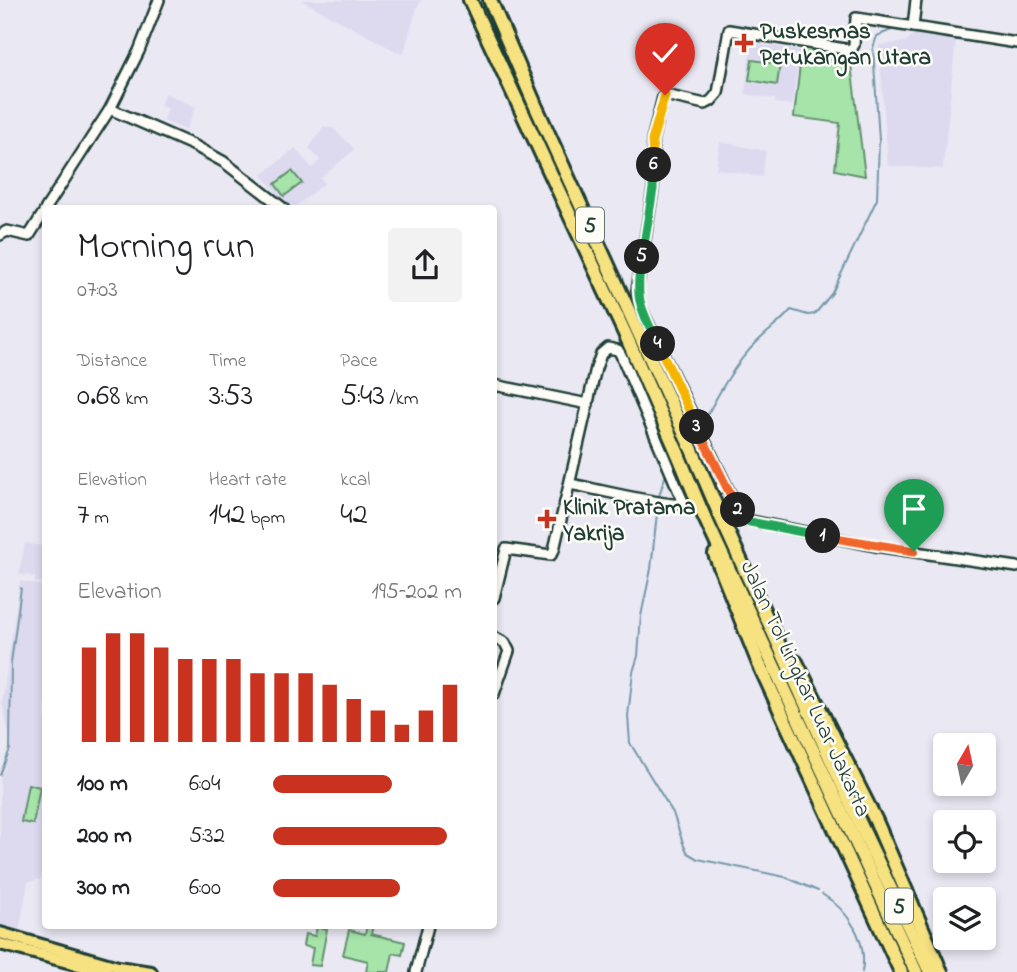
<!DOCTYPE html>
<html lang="en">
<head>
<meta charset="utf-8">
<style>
	:root { --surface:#fff; --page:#f2f2f2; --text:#202124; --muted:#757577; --accent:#c8321e }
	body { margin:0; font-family:"Indie Flower",sans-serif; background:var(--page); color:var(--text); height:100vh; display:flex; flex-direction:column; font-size:26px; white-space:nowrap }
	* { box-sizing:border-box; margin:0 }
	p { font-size:23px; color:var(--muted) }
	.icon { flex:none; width:38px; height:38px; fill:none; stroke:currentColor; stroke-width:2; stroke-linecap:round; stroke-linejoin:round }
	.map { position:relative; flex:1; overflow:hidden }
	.panel { position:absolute; left:42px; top:205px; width:455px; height:724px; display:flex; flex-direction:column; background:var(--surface); border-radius:7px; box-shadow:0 4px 10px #0003 }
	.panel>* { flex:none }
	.needle { width:46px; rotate:9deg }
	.controls { position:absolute; left:933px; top:733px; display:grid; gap:14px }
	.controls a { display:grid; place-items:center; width:63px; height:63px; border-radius:7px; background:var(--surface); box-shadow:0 4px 10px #0003; font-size:35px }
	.pin { position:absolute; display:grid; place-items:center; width:60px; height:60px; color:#fff; margin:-72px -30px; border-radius:50% 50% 50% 0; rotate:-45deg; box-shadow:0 0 7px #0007 }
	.pin .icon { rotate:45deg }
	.km { position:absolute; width:35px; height:35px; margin:-18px; border-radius:50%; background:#222; color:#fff; font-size:19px; line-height:35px; text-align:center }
	.round { display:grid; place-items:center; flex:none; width:74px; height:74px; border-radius:7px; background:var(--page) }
	.head { display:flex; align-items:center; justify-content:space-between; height:119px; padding:0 35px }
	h1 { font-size:38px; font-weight:600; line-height:52px }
	.metrics { display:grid; grid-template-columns:repeat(3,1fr); gap:10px; height:119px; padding:7px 35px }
	.metrics div { display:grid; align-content:center }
	.metrics b { font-size:30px; font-weight:600 }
	.metrics small { font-size:19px; font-weight:400 }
	.metrics p { font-size:19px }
	.chart { height:196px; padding:14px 35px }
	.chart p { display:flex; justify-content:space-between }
	.chart svg { width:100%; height:126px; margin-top:7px; stroke:var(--accent); stroke-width:6 }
	ul { padding:0 35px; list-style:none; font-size:23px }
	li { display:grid; grid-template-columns:112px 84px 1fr; align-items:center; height:52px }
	li i { height:18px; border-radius:9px; background:var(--accent) }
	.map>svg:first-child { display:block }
	.built { fill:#dddaf0 }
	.green { fill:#a7e4aa; stroke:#63906f; stroke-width:2 }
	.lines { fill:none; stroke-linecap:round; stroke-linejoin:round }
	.stream { stroke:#7599aa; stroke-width:2 }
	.tertiary-casing { stroke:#1f3d34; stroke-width:14 }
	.primary-casing { stroke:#1f3d34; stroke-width:16 }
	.motorway-casing { stroke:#1f3d34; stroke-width:18 }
	.tertiary { stroke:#fdfcf7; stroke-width:9 }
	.primary { stroke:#f6e281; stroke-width:10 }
	.motorway { stroke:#f6e281; stroke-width:12 }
	.motorway-bridge-casing { stroke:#1f3d34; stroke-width:18; stroke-linecap:butt }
	.motorway-bridge { stroke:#f6e281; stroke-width:12 }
	.split-1-casing { stroke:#fff; stroke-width:14 }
	.split-2-casing { stroke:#fff; stroke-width:14 }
	.split-3-casing { stroke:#fff; stroke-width:14 }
	.split-4-casing { stroke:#fff; stroke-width:14 }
	.split-5-casing { stroke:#fff; stroke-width:14 }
	.split-6-casing { stroke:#fff; stroke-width:14 }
	.split-7-casing { stroke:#fff; stroke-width:14 }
	.split-1 { stroke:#f0652b; stroke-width:9 }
	.split-2 { stroke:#22a559; stroke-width:9 }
	.split-3 { stroke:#f0652b; stroke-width:9 }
	.split-4 { stroke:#f5b400; stroke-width:9 }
	.split-5 { stroke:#22a559; stroke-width:9 }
	.split-6 { stroke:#22a559; stroke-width:9 }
	.split-7 { stroke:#f5b400; stroke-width:9 }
	.poi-dot { fill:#c8321e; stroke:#fdfcf7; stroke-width:2.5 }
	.labels { text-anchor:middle; stroke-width:5; stroke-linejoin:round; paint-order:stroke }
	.shield { fill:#fdfcf7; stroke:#62766e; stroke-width:2 }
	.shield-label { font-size:21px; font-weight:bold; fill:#1f3d34 }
	.poi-label { font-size:23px; font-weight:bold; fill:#1f3d34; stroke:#fdfcf7; text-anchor:start }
	.street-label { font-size:23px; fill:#1f3d34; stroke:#fdfcf7 }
</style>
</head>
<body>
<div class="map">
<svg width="1017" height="972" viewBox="0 0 1017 972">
	<rect width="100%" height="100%" fill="#eae8f3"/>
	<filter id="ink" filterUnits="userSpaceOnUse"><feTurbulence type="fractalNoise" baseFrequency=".0143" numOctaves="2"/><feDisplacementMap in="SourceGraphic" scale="14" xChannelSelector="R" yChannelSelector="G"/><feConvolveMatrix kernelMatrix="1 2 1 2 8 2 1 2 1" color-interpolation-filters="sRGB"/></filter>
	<g filter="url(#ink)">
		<g class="built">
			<polygon points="301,0 422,0 418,5 403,55"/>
			<polygon points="914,33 956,39 943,169 888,166 879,45 906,42"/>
			<polygon points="751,43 800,50 792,105 775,103 775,99 745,94"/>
			<polygon points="165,93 196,107 186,130 163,121 168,109 160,105"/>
			<polygon points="324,126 334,129 355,149 321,178 324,184 294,208 289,208 262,175 295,148 312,168 320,160 309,148"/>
			<polygon points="720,142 766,151 762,177 716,169"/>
			<polygon points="25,543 43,546 45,544 45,583 35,582 35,577 19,574"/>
			<polygon points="20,581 45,586 46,858 41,879 28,882 19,932 0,927 0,780 10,754 11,742 2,703"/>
		</g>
		<g class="green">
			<polygon points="802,48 850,56 865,176 835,170 840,123 794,117"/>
			<polygon points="752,60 780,64 777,85 749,80"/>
			<polygon points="292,171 302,183 284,196 275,184"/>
			<polygon points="28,784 40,787 33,824 21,822"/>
			<polygon points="367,926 373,926 371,934 405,942 402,955 393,953 389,972 366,972 368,961 343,955 349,930 365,934"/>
			<polygon points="317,927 327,929 320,966 310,965 313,948 303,946 305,934 315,936"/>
		</g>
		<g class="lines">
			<g class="stream">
				<path d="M702,425C716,398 735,362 758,341C769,330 781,322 791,310L808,315L815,314L832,293L877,199L879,140L873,48L877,36L896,28"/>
				<polyline points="658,499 667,471"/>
				<polyline points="658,504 651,569 641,616 638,656 633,672 628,716 630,743 673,813 684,846 688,853 698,859 785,877 818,891"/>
				<polyline points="0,775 10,749 11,663 21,588"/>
				<path d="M822,894C848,910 868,940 862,972"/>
			</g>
			<g class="tertiary-casing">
				<g id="tertiary">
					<polyline points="913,27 916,0"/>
					<polyline points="1017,43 856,18 854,45 851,50 729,30 718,93 711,101 705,104 665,95 663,97 652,141 654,160 653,189 637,290 640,306 741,516 746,520 875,546 1017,567"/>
					<polyline points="110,109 195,146 224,162 283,208"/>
					<polyline points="46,208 110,109 139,51 159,0"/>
					<polyline points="0,235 7,231 29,236 46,209"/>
					<polyline points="494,385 588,404"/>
					<path d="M570,484C592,488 674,509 691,504"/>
					<polyline points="494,598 506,549 551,555 554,550 596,368 601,354 608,348 618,350 621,355 682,499 685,500 726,486"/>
					<polyline points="494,637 505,643 509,651 494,694"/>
					<polyline points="416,972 428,926"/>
				</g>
			</g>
			<g class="primary-casing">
				<g id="primary">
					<polyline points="0,933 118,967 151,972"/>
					<polyline points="0,944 105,972"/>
				</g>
			</g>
			<g class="motorway-casing">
				<g id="motorway">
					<polyline points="470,0 627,338 678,454"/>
					<polyline points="490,0 536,107 692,450"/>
					<polyline points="699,505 916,972"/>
					<polyline points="719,513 862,828 930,972"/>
					<polyline points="715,554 759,664 901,972"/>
					<polyline points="796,662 876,821 941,972"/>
				</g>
			</g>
			<use href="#tertiary" class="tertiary"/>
			<use href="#primary" class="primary"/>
			<use href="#motorway" class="motorway"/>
			<g class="motorway-bridge-casing">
				<g id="motorway-bridge">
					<polyline points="692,450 719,513"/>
					<polyline points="678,454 699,505"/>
				</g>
			</g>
			<use href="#motorway-bridge" class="motorway-bridge"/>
		</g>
	</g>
	<g class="lines" filter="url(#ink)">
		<g class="split-1-casing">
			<polyline id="split-1" points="823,536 914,551"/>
		</g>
		<g class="split-2-casing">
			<polyline id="split-2" points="738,510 743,519 750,522 823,536"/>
		</g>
		<g class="split-3-casing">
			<polyline id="split-3" points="697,427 738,510"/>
		</g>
		<g class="split-4-casing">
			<polyline id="split-4" points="658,344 697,427"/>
		</g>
		<g class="split-5-casing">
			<path id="split-5" d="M642,257C634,298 640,307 658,344"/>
		</g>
		<g class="split-6-casing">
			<polyline id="split-6" points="642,257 653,189 654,165"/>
		</g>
		<g class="split-7-casing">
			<polyline id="split-7" points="654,165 652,141 665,95"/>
		</g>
		<use href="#split-1" class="split-1"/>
		<use href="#split-2" class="split-2"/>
		<use href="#split-3" class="split-3"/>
		<use href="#split-4" class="split-4"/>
		<use href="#split-5" class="split-5"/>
		<use href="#split-6" class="split-6"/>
		<use href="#split-7" class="split-7"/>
	</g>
	<g class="poi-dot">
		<path d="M740.5 32.5h7v7h7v7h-7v7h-7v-7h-7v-7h7z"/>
		<path d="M543.5 508.5h7v7h7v7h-7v7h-7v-7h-7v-7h7z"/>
	</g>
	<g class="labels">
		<g class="shield">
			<rect x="576" y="207.5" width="28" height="35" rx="5"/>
			<rect x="885" y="888.5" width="28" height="35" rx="5"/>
		</g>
		<g class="shield-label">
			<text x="590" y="232">5</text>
			<text x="899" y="913">5</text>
		</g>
		<g class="poi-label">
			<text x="760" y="38">Puskesmas<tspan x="760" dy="26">Petukangan Utara</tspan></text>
			<text x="563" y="514">Klinik Pratama<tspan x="563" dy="26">Yakrija</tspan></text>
		</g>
		<g class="street-label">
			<text transform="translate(807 688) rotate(65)" y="8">Jalan Tol Lingkar Luar Jakarta</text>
		</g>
	</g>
</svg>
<div class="controls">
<a><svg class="needle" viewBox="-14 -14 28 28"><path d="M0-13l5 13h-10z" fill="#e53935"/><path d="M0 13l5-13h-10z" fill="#757577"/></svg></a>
<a><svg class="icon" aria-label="locate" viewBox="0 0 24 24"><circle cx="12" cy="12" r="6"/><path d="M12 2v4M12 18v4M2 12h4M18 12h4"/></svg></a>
<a><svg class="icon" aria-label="layers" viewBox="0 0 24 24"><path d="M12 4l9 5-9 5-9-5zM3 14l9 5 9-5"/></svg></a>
</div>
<div class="pin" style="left:914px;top:551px;background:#1e9e55"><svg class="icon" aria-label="arrive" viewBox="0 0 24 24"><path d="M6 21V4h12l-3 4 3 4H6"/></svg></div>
<div class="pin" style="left:665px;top:95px;background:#d93025"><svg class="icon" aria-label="check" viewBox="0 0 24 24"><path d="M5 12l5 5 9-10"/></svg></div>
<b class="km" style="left:823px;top:536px">1</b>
<b class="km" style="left:738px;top:510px">2</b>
<b class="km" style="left:697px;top:427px">3</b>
<b class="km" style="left:658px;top:344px">4</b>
<b class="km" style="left:642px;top:257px">5</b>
<b class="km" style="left:654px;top:165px">6</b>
<section class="panel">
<div class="head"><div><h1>Morning run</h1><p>07:03</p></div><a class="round"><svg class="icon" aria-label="share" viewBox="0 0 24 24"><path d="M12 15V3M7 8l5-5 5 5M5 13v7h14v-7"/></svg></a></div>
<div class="metrics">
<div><p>Distance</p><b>0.68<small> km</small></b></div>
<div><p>Time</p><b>3:53</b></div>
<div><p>Pace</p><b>5:43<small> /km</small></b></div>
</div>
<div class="metrics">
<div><p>Elevation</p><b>7<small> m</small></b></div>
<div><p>Heart rate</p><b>142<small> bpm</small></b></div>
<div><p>kcal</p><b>42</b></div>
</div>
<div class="chart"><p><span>Elevation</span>195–202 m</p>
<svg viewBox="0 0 160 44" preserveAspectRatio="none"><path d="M5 44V11M15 44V6M25 44V6M35 44V11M45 44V15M55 44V15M65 44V15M75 44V20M85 44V20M95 44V20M105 44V24M115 44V29M125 44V33M135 44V38M145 44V33M155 44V24"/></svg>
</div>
<ul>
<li><b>100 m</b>6:04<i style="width:63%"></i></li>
<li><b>200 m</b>5:32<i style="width:92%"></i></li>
<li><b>300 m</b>6:00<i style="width:67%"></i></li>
</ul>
</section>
</div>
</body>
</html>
